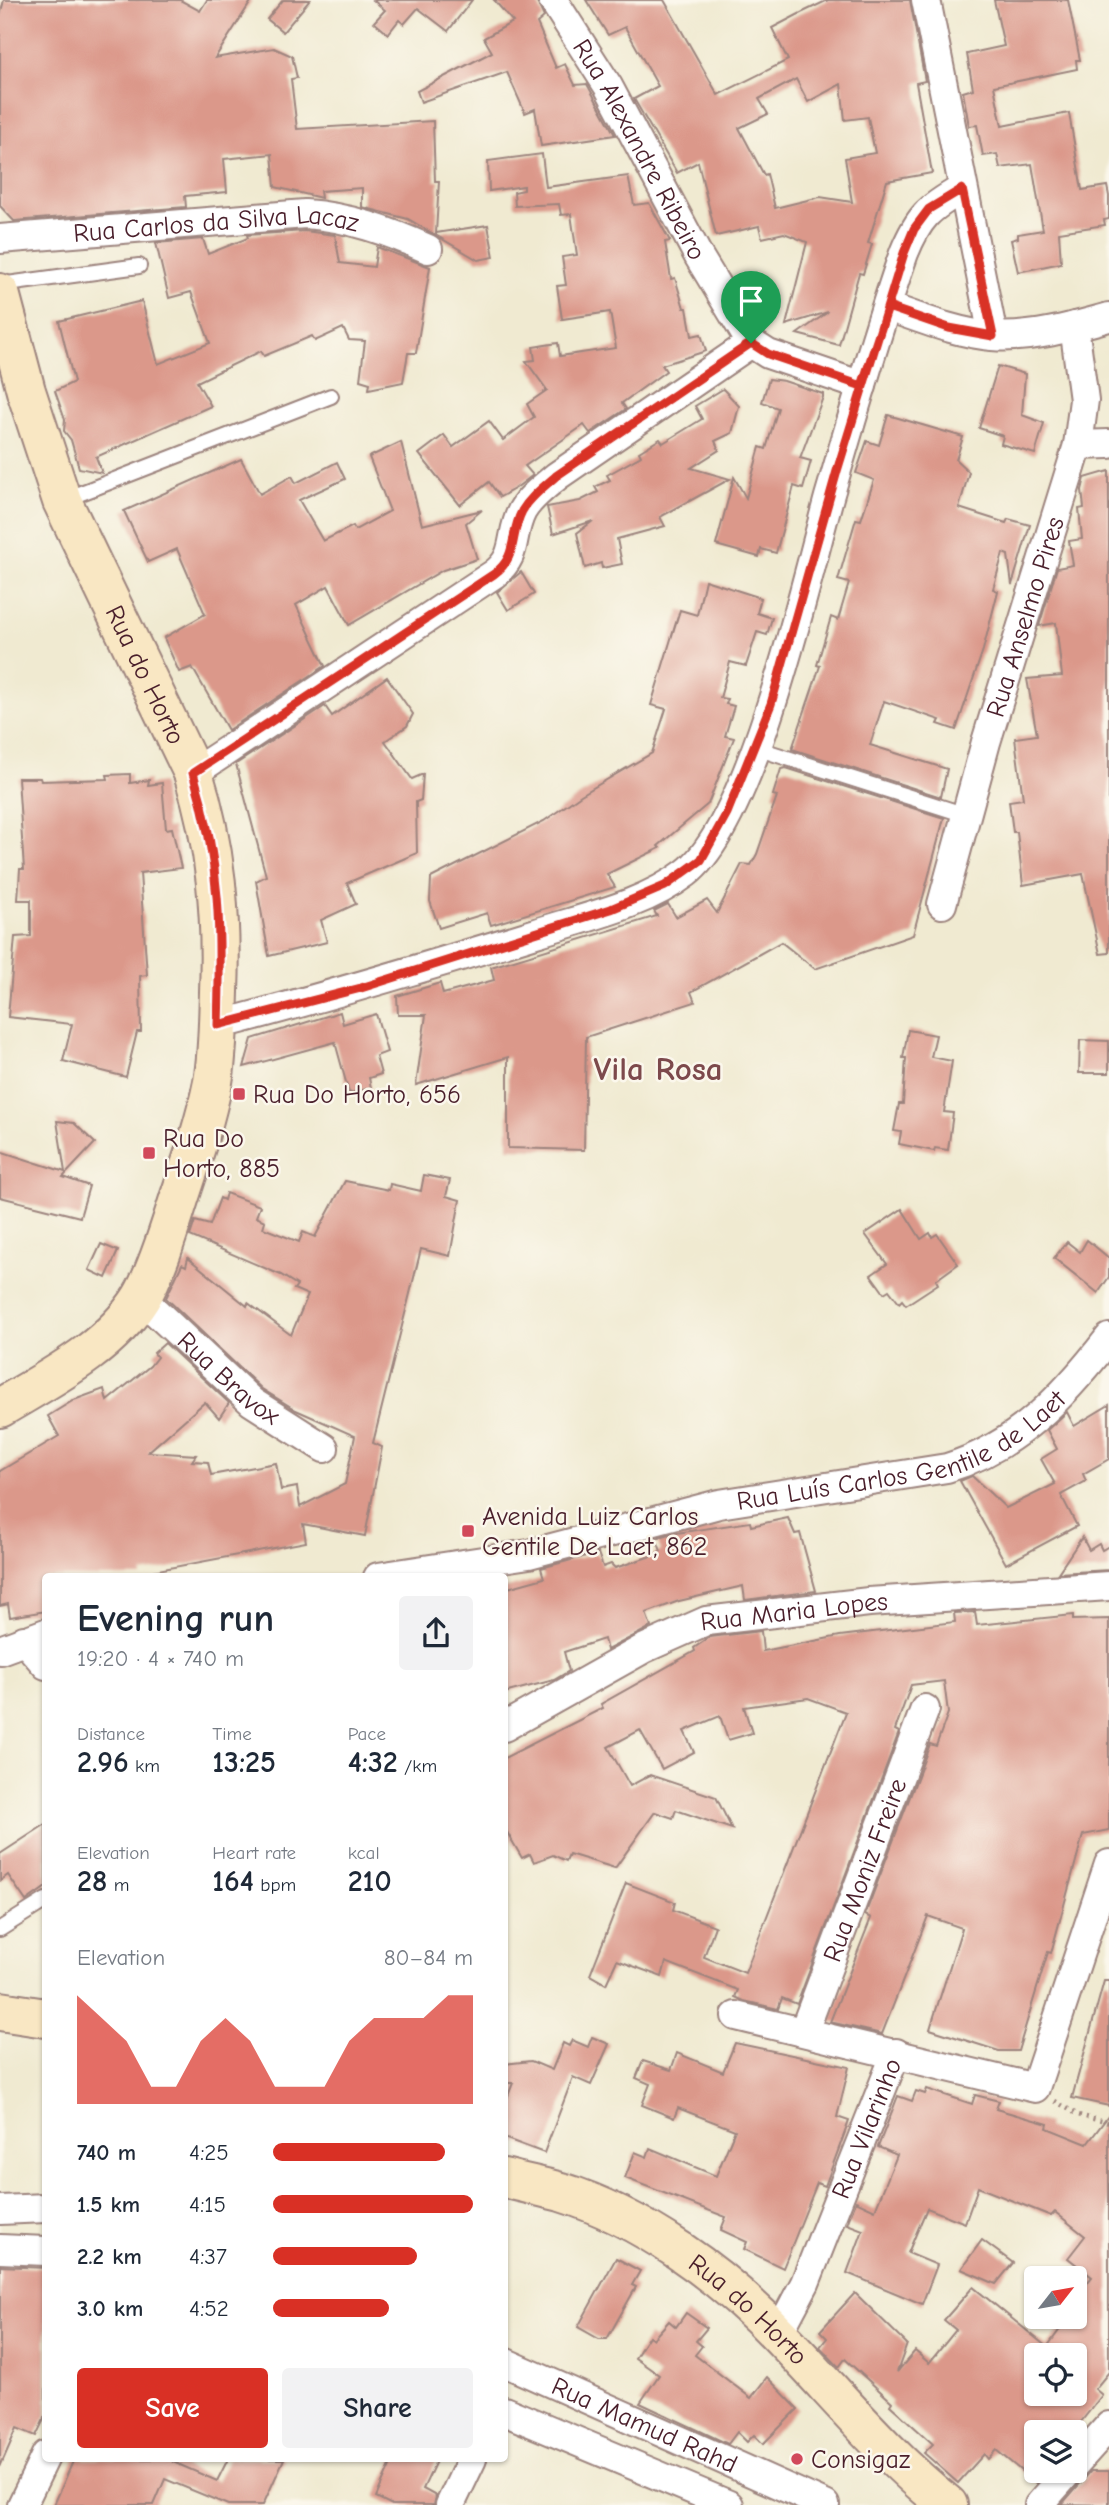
<!DOCTYPE html>
<html lang="en">
<head>
<meta charset="utf-8">
<style>
	:root { --surface:#fff; --page:#f2f2f3; --text:#1f2937; --muted:#747a83; --accent:#d93025 }
	body { margin:0; font-family:"Comic Neue",sans-serif; background:var(--page); color:var(--text); height:100vh; display:flex; flex-direction:column; font-size:26px; white-space:nowrap }
	* { box-sizing:border-box; margin:0 }
	p { font-size:23px; color:var(--muted) }
	.icon { flex:none; width:38px; height:38px; fill:none; stroke:currentColor; stroke-width:2; stroke-linecap:round; stroke-linejoin:round }
	.map { position:relative; flex:1; overflow:hidden }
	.details { position:absolute; left:42px; top:1573px; width:466px; height:889px; display:flex; flex-direction:column; background:var(--surface); border-radius:7px; box-shadow:0 2px 5px #0004 }
	.details>* { flex:none }
	.needle { width:46px; rotate:59deg }
	.tools { position:absolute; left:1024px; top:2266px; display:grid; gap:14px }
	.tools a { display:grid; place-items:center; width:63px; height:63px; border-radius:7px; background:var(--surface); box-shadow:0 2px 5px #0004; font-size:35px }
	.pin { position:absolute; display:grid; place-items:center; width:60px; height:60px; color:#fff; margin:-72px -30px; border-radius:50% 50% 50% 0; rotate:-45deg; box-shadow:0 0 7px #0007 }
	.pin .icon { rotate:45deg }
	.round { display:grid; place-items:center; flex:none; width:74px; height:74px; border-radius:7px; background:var(--page) }
	.head { display:flex; align-items:center; justify-content:space-between; height:119px; padding:0 35px }
	h1 { font-size:38px; font-weight:800; line-height:52px }
	.figures { display:grid; grid-template-columns:repeat(3,1fr); gap:10px; height:119px; padding:7px 35px }
	.figures div { display:grid; align-content:center }
	.figures b { font-size:30px; font-weight:800 }
	.figures small { font-size:19px; font-weight:400 }
	.figures p { font-size:19px }
	.chart { height:196px; padding:14px 35px }
	.chart p { display:flex; justify-content:space-between }
	.chart svg { width:100%; height:126px; margin-top:7px; fill:var(--accent); opacity:.7 }
	.cta { display:flex; gap:14px; margin-top:auto; padding:14px 35px }
	.cta a { flex:1; height:80px; border-radius:7px; background:var(--accent); color:#fff; font-size:28px; font-weight:800; line-height:80px; text-align:center }
	.cta a+a { background:var(--page); color:var(--text) }
	ul { padding:0 35px; list-style:none; font-size:23px }
	li { display:grid; grid-template-columns:112px 84px 1fr; align-items:center; height:52px }
	li i { height:18px; border-radius:9px; background:var(--accent) }
	.map>svg:first-child { display:block }
	.building { fill:#db988a; fill-rule:evenodd }
	.lines { fill:none; stroke-linecap:round; stroke-linejoin:round }
	.lane-casing { stroke:#9d847e; stroke-width:18 }
	.street-casing { stroke:#9d847e; stroke-width:32 }
	.secondary-casing { stroke:#9d847e; stroke-width:42 }
	.path { stroke:#9d847e; stroke-width:4.5; stroke-dasharray:2 5; stroke-linecap:butt }
	.lane { stroke:#fff; stroke-width:14 }
	.street { stroke:#fff; stroke-width:28 }
	.secondary { stroke:#f9e7c3; stroke-width:38 }
	.route-casing { stroke:#fff; stroke-width:14 }
	.route { stroke:#d93025; stroke-width:9 }
	.poi-dot { fill:#d1495b; stroke:#fbf7ec; stroke-width:2.5 }
	.labels { text-anchor:middle; stroke-width:5; stroke-linejoin:round; paint-order:stroke }
	.street-label { font-size:26px; fill:#4a1f2b; stroke:#fbf7ec }
	.poi-label { font-size:26px; fill:#4a1f2b; stroke:#fbf7ec; text-anchor:start }
	.district-label { font-size:33px; font-weight:bold; fill:#7d494c; stroke:#fbf7ec }
</style>
</head>
<body>
<div class="map">
<svg width="1109" height="2505" viewBox="0 0 1109 2505">
	<rect width="100%" height="100%" fill="#fbf7ec"/>
	<filter id="ink" filterUnits="userSpaceOnUse"><feTurbulence type="fractalNoise" baseFrequency=".0143" numOctaves="2"/><feDisplacementMap in="SourceGraphic" scale="14" xChannelSelector="R" yChannelSelector="G"/><feConvolveMatrix kernelMatrix="1 2 1 2 8 2 1 2 1" color-interpolation-filters="sRGB"/></filter>
	<filter id="wash" filterUnits="userSpaceOnUse"><feTurbulence type="fractalNoise" baseFrequency=".00686" numOctaves="4" result="noise"/><feDisplacementMap in="SourceGraphic" scale="28" xChannelSelector="R" yChannelSelector="G"/><feGaussianBlur stdDeviation="1.57" result="paint"/><feColorMatrix in="noise" values="0 0 0 0 0 0 0 0 0 0 0 0 0 0 0 0 0 1.4 0 .05"/><feComposite in="paint" operator="in"/></filter>
	<g filter="url(#wash)">
		<rect width="100%" height="100%" fill="#f0ead1"/>
		<g id="blocks">
			<g class="building">
				<polygon points="4,0 180,0 200,11 207,0 252,0 215,58 274,48 292,56 297,78 291,79 297,129 433,121 435,181 439,181 436,233 488,225 494,257 478,260 408,219 362,207 362,188 320,191 321,198 275,187 272,154 224,159 227,192 185,196 186,207 14,221 0,206 0,16"/>
				<polygon points="283,0 310,0 283,32 267,19"/>
				<polygon points="373,0 472,0 448,31 418,8 404,24 399,20 388,34 374,22 385,10"/>
				<polygon points="494,0 536,0 544,17 537,23 556,68 565,64 575,85 587,84 615,135 541,146 535,109 525,113 507,72 421,102 417,91 492,52 484,38 513,22"/>
				<path d="M586,0H664L718,95L788,60L772,28L801,13L828,0H910L925,81L916,83L932,173L887,181L868,243L872,244L863,274L859,273L839,345L797,334L828,312L786,325L807,242L784,233L762,238L759,226L716,236L698,162L677,173L634,99L658,86L625,27L608,35ZM796,79L808,102L841,84L845,120L868,117L875,153L845,158L852,202L820,197L775,208L767,174L764,175L739,128L768,114L759,99Z"/>
				<polygon points="994,0 1068,0 1080,60 1076,60 1077,69 994,86 1002,126 1069,113 1082,190 1107,186 1109,196 1109,219 1104,220 1105,225 1059,232 1061,263 1018,272 1011,240 1018,238 1018,234 1043,230 1032,164 1000,168 997,154 983,156 977,125 969,126 963,92 973,89 967,54 1004,46"/>
				<polygon points="542,154 546,187 628,176 634,205 649,203 670,241 665,242 671,279 675,278 684,308 687,308 692,336 701,334 706,351 662,365 666,371 622,403 626,409 590,433 584,425 525,466 533,475 516,488 500,497 489,482 460,505 419,454 444,435 453,447 489,421 503,440 534,417 527,404 547,390 526,361 535,360 533,347 558,343 560,356 616,348 610,312 562,319 557,286 566,285 562,257 577,255 571,214 561,215 559,204 515,206 514,192 524,190 524,186 489,191 488,161"/>
				<polygon points="305,231 335,235 340,263 374,267 377,247 430,267 416,353 408,353 403,382 369,389 370,383 360,380 365,341 349,340 343,328 315,341 312,336 264,356 261,351 197,382 211,406 96,457 102,473 79,468 71,440 64,431 65,420 55,391 74,382 59,321 142,301 158,364 210,343 191,292 169,298 156,243 203,239 208,254 248,238 247,235"/>
				<polygon points="998,366 1025,374 1022,415 1044,423 1035,454 1001,444 1003,436 979,428"/>
				<polygon points="769,379 784,381 823,394 823,397 800,458 811,461 803,489 794,486 776,553 761,549 759,557 716,545 734,477 746,498 760,447 766,449 778,408 762,402"/>
				<polygon points="723,389 739,406 732,433 715,441 719,450 691,468 730,479 660,517 665,526 617,539 622,564 602,568 601,563 585,568 577,533 593,521 553,534 547,507 580,501 598,492 595,487 610,480 607,475 641,456 639,452 660,439 663,443 702,419 695,406"/>
				<polygon points="888,415 963,437 956,460 969,472 959,508 1006,523 1008,519 1030,525 1012,585 1008,555 1003,553 993,589 998,591 983,650 956,730 938,724 940,720 884,701 870,745 947,769 941,797 792,749 820,666 817,665 831,617 838,620 849,583 838,580 856,519 861,520 874,480 856,473 867,441 879,445"/>
				<polygon points="401,442 422,525 482,510 466,523 477,559 443,570 349,625 328,586 296,605 325,666 228,730 192,667 179,672 164,638 205,614 177,549 148,562 124,511 241,459 260,494 292,476 296,483 337,462 345,479 299,500 323,541 353,526 355,530 390,511 369,457"/>
				<polygon points="1109,471 1109,953 1100,954 1083,874 1023,885 1017,832 1013,832 1009,801 1023,799 1015,738 1037,735 1027,679 1062,676 1056,623 1039,626 1057,568 1073,565 1069,541 1082,539 1079,509 1084,508 1082,490 1085,478"/>
				<polygon points="521,572 534,594 508,610 497,592"/>
				<polygon points="705,580 761,598 757,613 772,618 767,635 757,632 746,666 730,662 720,698 728,699 726,704 734,706 725,736 734,738 708,804 658,846 660,848 607,874 615,887 491,925 487,913 439,928 430,901 431,878 544,821 581,795 652,753 666,709 651,705 674,629 680,610 697,615"/>
				<polygon points="387,677 413,714 407,726 385,741 412,779 423,774 421,800 416,802 417,853 347,883 356,904 321,920 327,942 269,956 256,881 266,876 236,764 325,706 332,716"/>
				<polygon points="786,768 944,818 913,935 815,969 781,942 691,992 695,1002 586,1037 584,1150 508,1148 508,1057 416,1085 426,1015 398,1015 397,996 440,983 443,994 494,980 491,967 657,916 654,911 668,904 676,917 707,900 717,913 742,864 751,865 757,854 777,796 773,795 781,769"/>
				<polygon points="130,774 130,783 149,780 148,785 162,783 166,829 172,828 181,868 140,873 147,975 140,976 141,1032 137,1032 126,1077 63,1061 72,1024 8,1017 15,937 31,936 31,900 18,900 20,869 24,869 18,778 40,778 41,781 108,779 107,775"/>
				<polygon points="340,1012 343,1024 376,1014 387,1052 376,1056 381,1074 369,1078 371,1088 349,1093 335,1042 244,1067 252,1039"/>
				<polygon points="908,1030 936,1035 931,1057 952,1061 944,1112 953,1113 948,1150 935,1148 934,1151 899,1144 901,1132 894,1131 899,1104 903,1104 906,1058 903,1058"/>
				<polygon points="1080,1040 1109,1041 1109,1073 1079,1073"/>
				<polygon points="57,1121 74,1123 95,1143 63,1177 89,1186 80,1217 0,1197 0,1151 65,1172"/>
				<polygon points="424,1175 450,1180 446,1196 460,1200 450,1256 421,1249 373,1443 382,1447 365,1536 303,1524 306,1542 142,1573 142,1577 46,1577 46,1611 10,1617 8,1604 0,1606 0,1471 59,1436 48,1416 74,1400 104,1389 107,1401 150,1366 157,1357 154,1353 165,1343 229,1403 219,1418 205,1402 148,1452 196,1455 192,1461 208,1462 211,1475 276,1463 281,1490 297,1487 300,1507 345,1484 355,1436 296,1410 262,1389 166,1298 182,1264 186,1266 188,1258 247,1306 248,1303 291,1335 308,1295 294,1289 297,1285 281,1275 190,1236 195,1221 210,1225 220,1198 224,1200 226,1193 260,1206 256,1217 265,1221 263,1228 299,1242 303,1232 315,1237 345,1181 389,1190 390,1184 421,1191"/>
				<polygon points="902,1209 921,1239 930,1233 932,1237 937,1234 958,1264 936,1280 938,1284 906,1305 902,1300 899,1303 889,1290 884,1293 871,1275 887,1264 865,1234"/>
				<polygon points="1087,1240 1109,1258 1109,1277 1098,1293 1054,1258 1067,1242 1080,1252"/>
				<polygon points="101,1244 118,1251 106,1278 89,1270"/>
				<polygon points="1109,1405 1109,1459 1083,1474 1086,1481 1061,1495 1077,1526 1006,1564 960,1481 972,1476 1006,1508 1055,1484 1041,1459 1057,1449 1047,1430 1067,1412 1074,1426"/>
				<polygon points="788,1518 795,1534 800,1533 816,1591 745,1600 743,1586 679,1601 646,1613 651,1627 607,1650 604,1639 564,1652 569,1671 554,1680 504,1693 504,1589 544,1578 541,1568 598,1553 603,1567 611,1564 615,1568 651,1556 661,1551 656,1538 670,1534 750,1522 751,1526"/>
				<polygon points="1082,1537 1089,1550 1099,1544 1102,1550 1109,1546 1109,1570 1058,1573"/>
				<polygon points="975,1612 977,1625 1073,1615 1073,1620 1109,1619 1109,1830 1083,1835 1051,1953 1048,1952 1018,2051 999,2051 930,2029 962,1928 928,1916 882,2034 830,2022 871,1918 865,1915 930,1744 936,1746 948,1713 944,1681 911,1685 895,1730 899,1732 797,2004 782,1998 778,2009 744,2001 735,1997 738,1990 666,1962 662,1977 617,1960 606,1984 590,1975 626,1883 675,1902 673,1910 715,1926 704,1957 745,1973 846,1712 808,1698 744,1707 752,1733 728,1740 720,1716 684,1731 694,1752 662,1769 640,1730 608,1747 630,1786 650,1775 716,1797 732,1829 676,1810 673,1818 655,1812 615,1868 569,1854 566,1861 553,1855 534,1862 530,1854 522,1858 504,1827 504,1758 603,1708 601,1704 695,1651 694,1648 710,1637 761,1631 763,1651 840,1636 955,1622 954,1613"/>
				<polygon points="46,1824 46,1887 26,1901 8,1875 0,1881 0,1854"/>
				<polygon points="1104,1981 1109,1981 1109,2106 1072,2098"/>
				<polygon points="592,2037 609,2044 591,2085 573,2077 544,2153 504,2138 504,2106 513,2083 504,2083 504,2064 531,2061 552,2070 563,2043 569,2046 572,2040 588,2047"/>
				<polygon points="735,2043 849,2067 837,2117 849,2121 825,2186 817,2183 783,2268 744,2249 747,2242 721,2230 726,2217 625,2178 635,2152 647,2157 650,2148 716,2176 735,2130 678,2108 674,2118 642,2105 650,2084 636,2078 643,2061 671,2070 677,2053 723,2072"/>
				<path d="M927,2089L972,2104L975,2095L999,2101L996,2109L1048,2124L1047,2128L1087,2144L1109,2115V2372L1095,2389L1102,2395L1073,2432H1036V2471H1047L1036,2483L996,2450L988,2459L984,2454L958,2483L924,2453L933,2444L890,2405L892,2402L845,2359L839,2367L820,2347L827,2338L820,2331L855,2293L907,2344L897,2372L915,2351L929,2363L956,2330L944,2320L973,2287L1047,2347L1069,2317H1074V2299L1092,2277L1068,2258L1085,2236L1055,2212L1051,2216L978,2187L965,2223L927,2208L908,2253L937,2265L922,2304L847,2273L863,2230L847,2224L856,2201L875,2210L897,2155L878,2147L898,2096L912,2101L916,2091L925,2094ZM1036,2356H1074V2394H1036Z"/>
				<polygon points="982,2240 1013,2263 996,2284 961,2269"/>
				<polygon points="616,2258 640,2271 632,2285 636,2287 607,2339 599,2339 578,2327"/>
				<polygon points="0,2266 46,2268 46,2415 36,2436 17,2428 0,2467"/>
				<polygon points="686,2313 707,2328 696,2341 702,2346 695,2355 751,2398 767,2377 798,2409 763,2444 754,2435 747,2442 737,2432 728,2444 640,2403 659,2375 635,2358 649,2336 653,2339 669,2321 676,2327"/>
				<polygon points="74,2459 175,2459 173,2462 217,2481 228,2459 284,2459 263,2505 228,2505 165,2479 154,2505 54,2505"/>
				<polygon points="393,2459 437,2459 423,2489 436,2496 434,2505 392,2505 376,2497"/>
				<polygon points="1091,2471 1109,2471 1109,2505 1062,2504"/>
			</g>
		</g>
	</g>
	<g filter="url(#ink)">
		<use href="#blocks" fill-opacity="0" stroke="#9d847e" stroke-width="2"/>
		<g class="lines">
			<g class="lane-casing">
				<g id="lane">
					<polyline points="0,285 139,266"/>
					<polyline points="63,500 331,396"/>
					<polyline points="756,748 966,815"/>
					<polyline points="0,1929 46,1900"/>
				</g>
			</g>
			<g class="street-casing">
				<g id="street">
					<path id="s1" d="M553,0L608,86L699,257L751,343L768,354L862,386"/>
					<polyline points="926,0 993,336"/>
					<path id="s2" d="M0,239L305,214C349,217 388,231 428,249"/>
					<path d="M888,307C922,319 957,333 992,336C1030,339 1073,327 1109,317"/>
					<polyline points="1078,445 1109,444"/>
					<path d="M193,773L494,574C519,555 509,536 522,511C530,497 544,487 557,476L751,343"/>
					<path id="s3" d="M942,904L986,742L1078,445L1084,400L1074,326"/>
					<path d="M218,1025C325,997 430,966 536,933C586,917 644,905 686,873C752,823 806,581 829,497C853,415 876,333 904,253C919,216 929,208 962,189"/>
					<path id="s4" d="M141,1298L252,1402L324,1448"/>
					<path id="s5" d="M378,1577L529,1554L719,1504L947,1468C1018,1446 1064,1396 1109,1338"/>
					<polyline points="24,1640 46,1665"/>
					<polyline points="0,1650 46,1633"/>
					<path id="s6" d="M504,1727L643,1649L706,1621L869,1602L1109,1586"/>
					<polyline points="736,2016 1035,2088 1109,1864"/>
					<path id="s7" d="M804,2031L925,1709"/>
					<polyline points="0,2210 46,2208"/>
					<polyline points="0,2249 46,2251"/>
					<path id="s8" d="M778,2334L805,2283L896,2053"/>
					<path id="s9" d="M504,2362L825,2505"/>
					<polyline points="504,2411 729,2505"/>
					<polyline points="1074,2465 1109,2426"/>
					<polyline points="22,2505 46,2455"/>
					<polyline points="450,2505 472,2459"/>
					<polyline points="1039,2505 1069,2471"/>
				</g>
			</g>
			<g class="secondary-casing">
				<g id="secondary">
					<path id="s10" d="M0,293L26,391L62,501L193,773C216,846 222,916 219,992C218,1022 218,1053 213,1082C205,1122 192,1160 179,1199C170,1227 156,1274 141,1298C109,1349 50,1378 0,1408"/>
					<polyline points="0,2011 46,2018"/>
					<path id="s11" d="M504,2178C523,2183 542,2187 561,2192C642,2217 722,2275 780,2336C836,2394 885,2455 948,2505"/>
				</g>
			</g>
			<polyline class="path" points="1055,2101 1078,2115 1109,2123"/>
			<use href="#lane" class="lane"/>
			<use href="#street" class="street"/>
			<use href="#secondary" class="secondary"/>
		</g>
	</g>
	<g class="lines" filter="url(#ink)">
		<g class="route-casing">
			<path id="route" d="M751,343L556,476C544,487 530,497 522,511C509,536 519,555 494,574L193,773C221,863 221,932 218,1025L361,988L611,909L665,886L701,860L727,813L771,704L837,471L904,253L914,229L929,209L962,189L993,336L949,328L888,307L862,386L768,354L751,343"/>
		</g>
		<use href="#route" class="route"/>
	</g>
	<g class="poi-dot">
		<rect x="232" y="1087" width="14" height="14" rx="3.5"/>
		<rect x="142" y="1146" width="14" height="14" rx="3.5"/>
		<rect x="461" y="1524" width="14" height="14" rx="3.5"/>
		<circle cx="797" cy="2459" r="7"/>
	</g>
	<g class="labels">
		<g class="street-label">
			<text dy="9" stroke="none"><textPath href="#s1" startOffset="173">Rua Alexandre Ribeiro</textPath></text>
			<text dy="9" stroke="none"><textPath href="#s2" startOffset="217">Rua Carlos da Silva Lacaz</textPath></text>
			<text dy="9" stroke="none"><textPath href="#s3" startOffset="299">Rua Anselmo Pires</textPath></text>
			<text dy="9" stroke="none"><textPath href="#s10" startOffset="410">Rua do Horto</textPath></text>
			<text dy="9" stroke="none"><textPath href="#s4" startOffset="119">Rua Bravox</textPath></text>
			<text dy="9" stroke="none"><textPath href="#s5" startOffset="542">Rua Luís Carlos Gentile de Laet</textPath></text>
			<text dy="9" stroke="none"><textPath href="#s6" startOffset="317">Rua Maria Lopes</textPath></text>
			<text dy="9" stroke="none"><textPath href="#s7" startOffset="172">Rua Moniz Freire</textPath></text>
			<text dy="9" stroke="none"><textPath href="#s8" startOffset="224">Rua Vilarinho</textPath></text>
			<text dy="9" stroke="none"><textPath href="#s11" startOffset="282">Rua do Horto</textPath></text>
			<text dy="9" stroke="none"><textPath href="#s9" startOffset="154">Rua Mamud Rahd</textPath></text>
		</g>
		<g class="poi-label">
			<text x="253" y="1103">Rua Do Horto, 656</text>
			<text x="163" y="1147">Rua Do<tspan x="163" dy="30">Horto, 885</tspan></text>
			<text x="482" y="1525">Avenida Luiz Carlos<tspan x="482" dy="30">Gentile De Laet, 862</tspan></text>
			<text x="811" y="2468">Consigaz</text>
		</g>
		<g class="district-label">
			<text x="658" y="1080">Vila Rosa</text>
		</g>
	</g>
</svg>
<div class="tools">
<a><svg class="needle" viewBox="-14 -14 28 28"><path d="M0-13l5 13h-10z" fill="#e53935"/><path d="M0 13l5-13h-10z" fill="#747a83"/></svg></a>
<a><svg class="icon" aria-label="locate" viewBox="0 0 24 24"><circle cx="12" cy="12" r="6"/><path d="M12 2v4M12 18v4M2 12h4M18 12h4"/></svg></a>
<a><svg class="icon" aria-label="layers" viewBox="0 0 24 24"><path d="M12 4l9 5-9 5-9-5zM3 14l9 5 9-5"/></svg></a>
</div>
<div class="pin" style="left:751px;top:343px;background:#1e9e55"><svg class="icon" aria-label="arrive" viewBox="0 0 24 24"><path d="M6 21V4h12l-3 4 3 4H6"/></svg></div>
<section class="details">
<div class="head"><div><h1>Evening run</h1><p>19:20 · 4 × 740 m</p></div><a class="round"><svg class="icon" aria-label="share" viewBox="0 0 24 24"><path d="M12 15V3M7 8l5-5 5 5M5 13v7h14v-7"/></svg></a></div>
<div class="figures">
<div><p>Distance</p><b>2.96<small> km</small></b></div>
<div><p>Time</p><b>13:25</b></div>
<div><p>Pace</p><b>4:32<small> /km</small></b></div>
</div>
<div class="figures">
<div><p>Elevation</p><b>28<small> m</small></b></div>
<div><p>Heart rate</p><b>164<small> bpm</small></b></div>
<div><p>kcal</p><b>210</b></div>
</div>
<div class="chart"><p><span>Elevation</span>80–84 m</p>
<svg viewBox="0 0 160 44" preserveAspectRatio="none"><path d="M0 44V6L10 14L20 22L30 38L40 38L50 22L60 14L70 22L80 38L90 38L100 38L110 22L120 14L130 14L140 14L150 6L160 6V44z"/></svg>
</div>
<ul>
<li><b>740 m</b>4:25<i style="width:86%"></i></li>
<li><b>1.5 km</b>4:15<i style="width:100%"></i></li>
<li><b>2.2 km</b>4:37<i style="width:72%"></i></li>
<li><b>3.0 km</b>4:52<i style="width:58%"></i></li>
</ul>
<div class="cta"><a>Save</a><a>Share</a></div>
</section>
</div>
</body>
</html>
